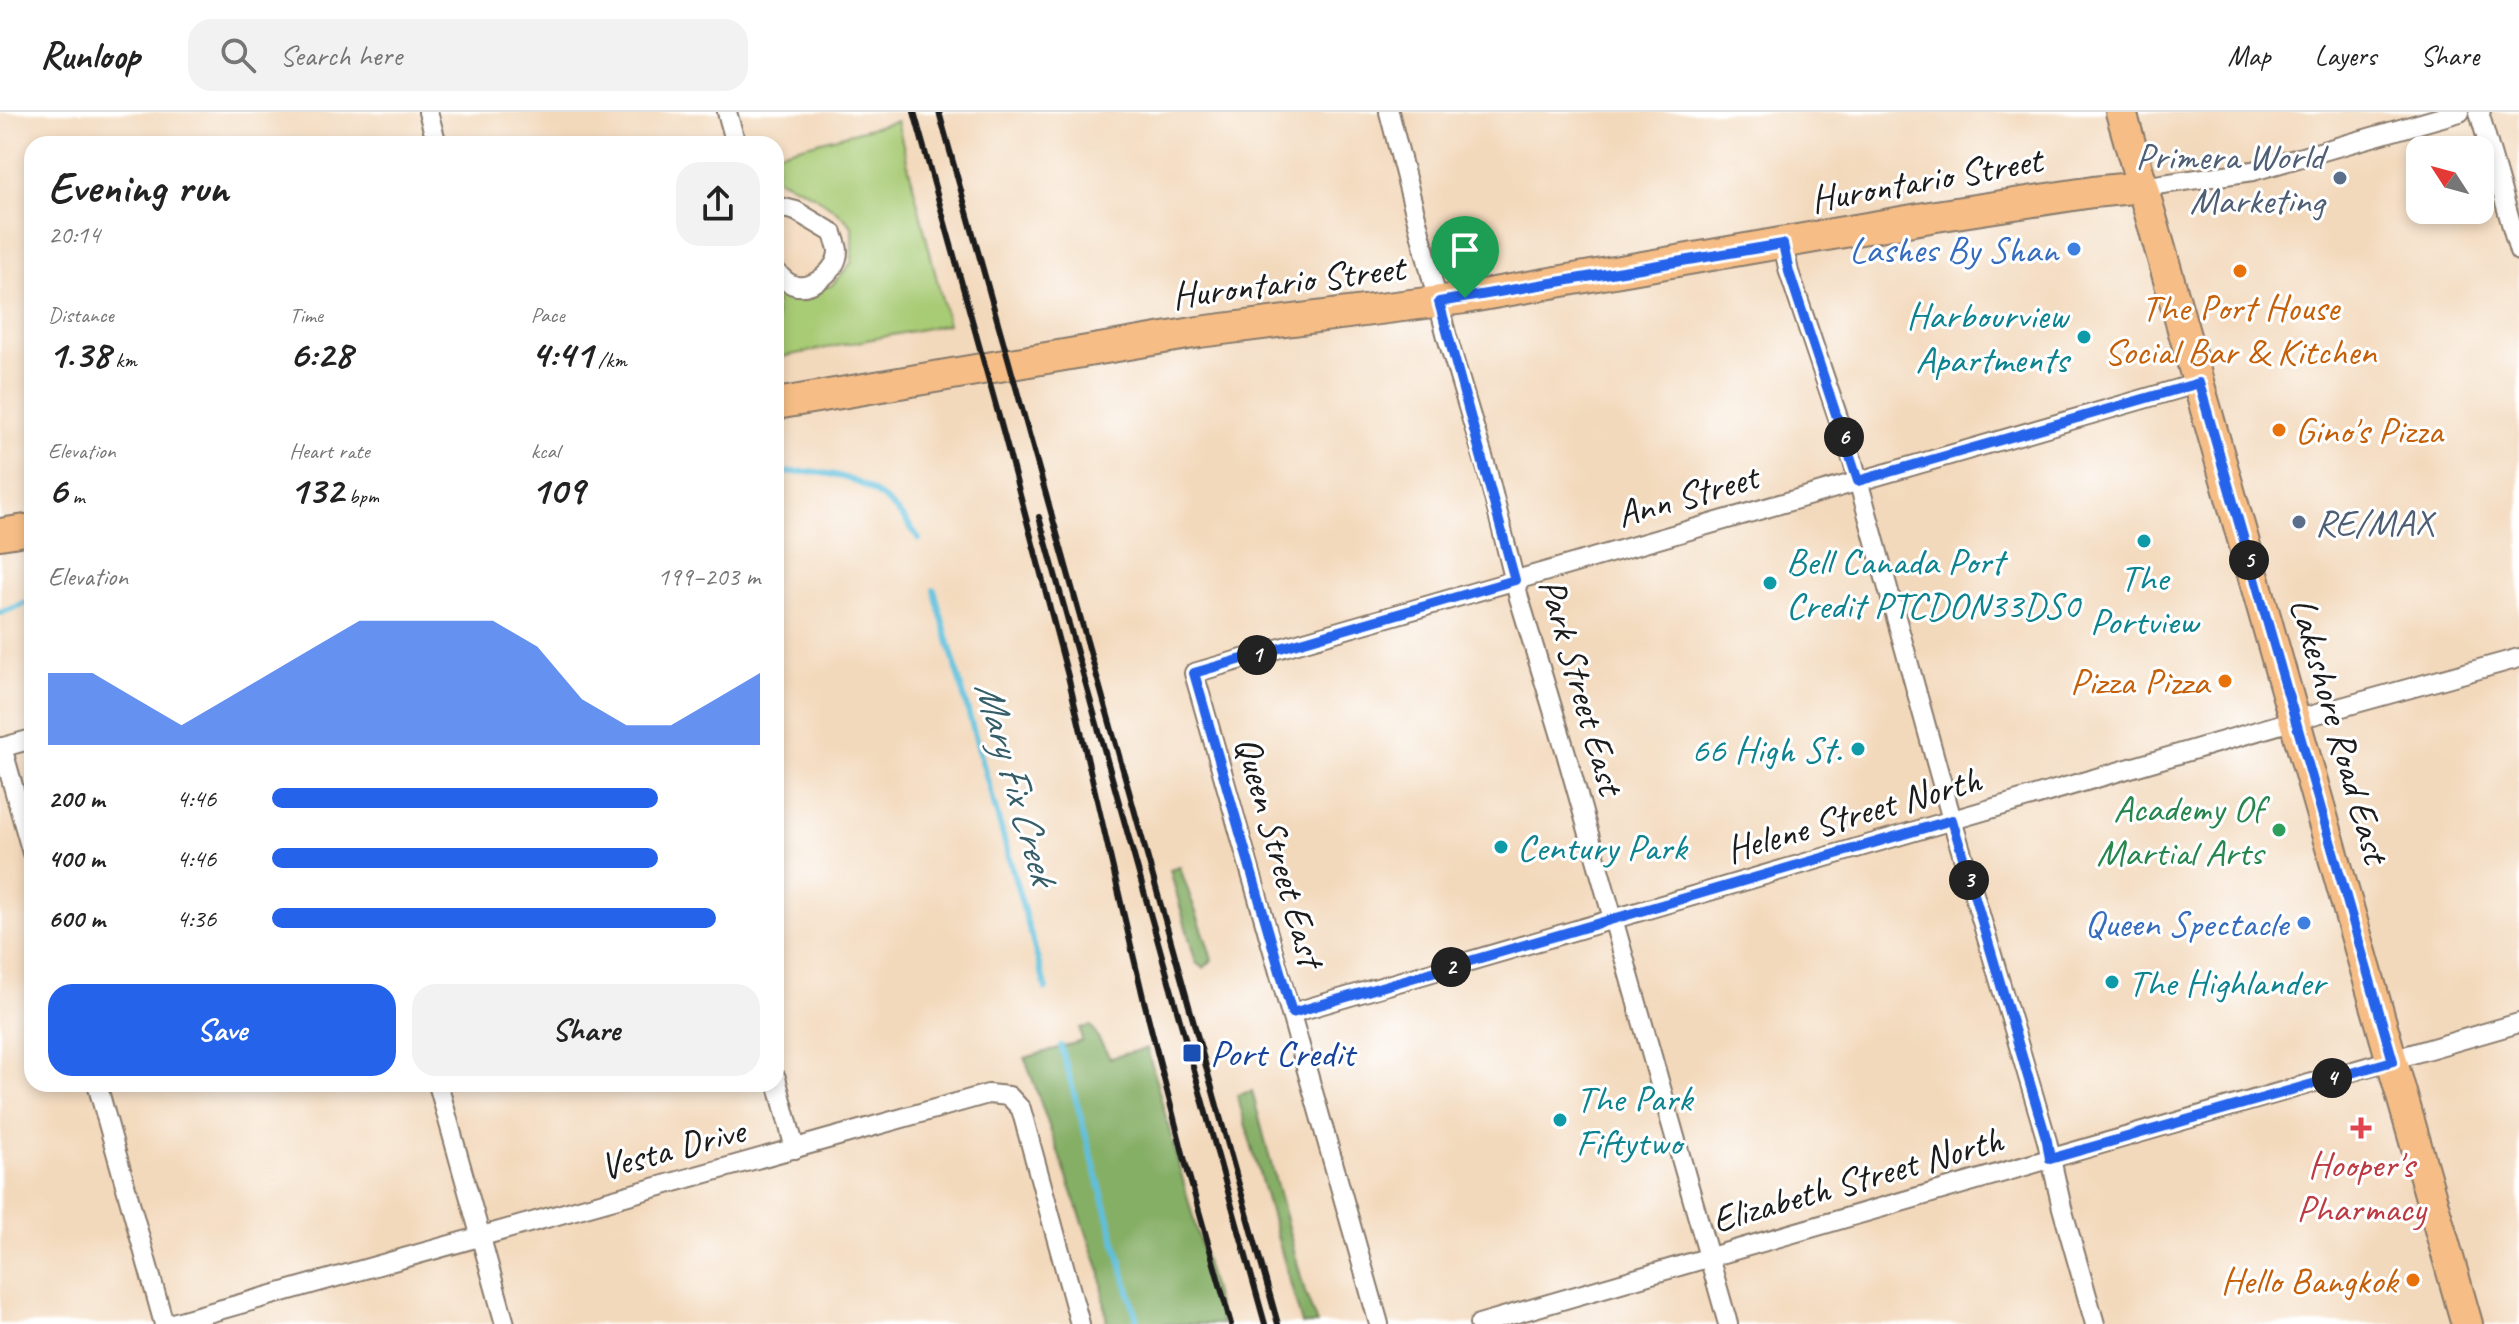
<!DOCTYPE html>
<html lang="en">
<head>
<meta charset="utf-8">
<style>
	:root { --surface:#fff; --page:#f2f2f2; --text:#222; --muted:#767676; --line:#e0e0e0; --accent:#2563eb }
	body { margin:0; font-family:Caveat,sans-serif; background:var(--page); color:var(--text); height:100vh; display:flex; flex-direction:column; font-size:30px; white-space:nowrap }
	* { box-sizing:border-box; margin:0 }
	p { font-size:26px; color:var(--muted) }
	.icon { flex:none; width:44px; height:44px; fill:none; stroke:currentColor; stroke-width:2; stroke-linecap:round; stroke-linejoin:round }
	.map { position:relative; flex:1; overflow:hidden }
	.drawer { position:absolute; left:24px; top:24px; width:760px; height:956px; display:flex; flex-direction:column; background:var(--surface); border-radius:24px; box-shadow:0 4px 12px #0003 }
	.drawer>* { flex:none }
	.needle { width:52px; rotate:306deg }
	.tools { position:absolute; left:2406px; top:24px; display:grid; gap:16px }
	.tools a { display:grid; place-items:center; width:88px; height:88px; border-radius:16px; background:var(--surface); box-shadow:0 4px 12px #0003; font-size:40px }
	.pin { position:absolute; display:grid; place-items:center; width:68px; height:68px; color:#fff; margin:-82px -34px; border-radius:50% 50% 50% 0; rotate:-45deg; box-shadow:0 0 8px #0007 }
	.pin .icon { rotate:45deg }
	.km { position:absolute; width:40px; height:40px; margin:-20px; border-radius:50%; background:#222; color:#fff; font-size:22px; line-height:40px; text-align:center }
	.round { display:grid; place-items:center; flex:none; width:84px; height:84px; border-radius:24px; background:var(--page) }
	.head { display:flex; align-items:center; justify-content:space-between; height:136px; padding:0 24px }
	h1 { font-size:44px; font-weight:700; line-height:60px }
	.figures { display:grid; grid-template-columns:repeat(3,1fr); gap:12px; height:136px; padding:8px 24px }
	.figures div { display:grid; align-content:center }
	.figures b { font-size:40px; font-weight:700 }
	.figures small { font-size:22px; font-weight:400 }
	.figures p { font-size:22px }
	.chart { height:224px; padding:16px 24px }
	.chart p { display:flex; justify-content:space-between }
	.chart svg { width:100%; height:144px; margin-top:8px; fill:var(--accent); opacity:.7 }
	.action { display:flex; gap:16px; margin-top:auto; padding:16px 24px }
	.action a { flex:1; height:92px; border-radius:24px; background:var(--accent); color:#fff; font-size:32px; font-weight:700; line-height:92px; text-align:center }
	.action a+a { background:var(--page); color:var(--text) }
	ul { padding:0 24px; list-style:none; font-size:26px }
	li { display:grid; grid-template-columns:128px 96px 1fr; align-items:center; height:60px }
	li i { height:20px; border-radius:10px; background:var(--accent) }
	header { display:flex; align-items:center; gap:48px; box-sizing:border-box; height:112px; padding:0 40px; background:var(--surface); border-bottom:2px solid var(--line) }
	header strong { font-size:38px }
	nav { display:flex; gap:44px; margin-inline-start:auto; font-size:28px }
	.search { width:560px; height:72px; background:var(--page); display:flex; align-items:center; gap:20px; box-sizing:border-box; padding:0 28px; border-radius:24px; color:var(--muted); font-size:30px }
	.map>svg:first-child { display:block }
	.green { fill:#a8cb74; stroke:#627448; stroke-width:2 }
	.forest { fill:#86af66; stroke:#516641; stroke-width:2 }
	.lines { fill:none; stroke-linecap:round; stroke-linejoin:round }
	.stream { stroke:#5ec0dc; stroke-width:6 }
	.street-casing { stroke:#887a6c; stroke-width:22 }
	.primary-casing { stroke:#887a6c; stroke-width:34 }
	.street { stroke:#fff; stroke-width:18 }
	.primary { stroke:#f6be86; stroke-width:30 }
	.rail { stroke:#1c1c1c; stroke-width:6 }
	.route-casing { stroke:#fff; stroke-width:16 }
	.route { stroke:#2563eb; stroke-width:10 }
	.service-dot { fill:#5c6f8a; stroke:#fff; stroke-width:3 }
	.shop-dot { fill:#3f7fe0; stroke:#fff; stroke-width:3 }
	.food-dot { fill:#e8710a; stroke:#fff; stroke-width:3 }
	.culture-dot { fill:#0f9aa8; stroke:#fff; stroke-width:3 }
	.leisure-dot { fill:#2e9e5b; stroke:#fff; stroke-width:3 }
	.transit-dot { fill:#1a4fb4; stroke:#fff; stroke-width:3 }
	.health-dot { fill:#e0444e; stroke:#fff; stroke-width:3 }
	.labels { text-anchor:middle; stroke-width:6; stroke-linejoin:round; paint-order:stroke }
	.service-label { font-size:38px; fill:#4e5e75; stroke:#fff; text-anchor:end }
	.street-label { font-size:38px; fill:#1c1c1c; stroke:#fff }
	.shop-label { font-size:38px; fill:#366cbe; stroke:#fff; text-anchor:end }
	.food-label { font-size:38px; fill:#c56008; stroke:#fff; text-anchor:end }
	.culture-label { font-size:38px; fill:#0d838f; stroke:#fff; text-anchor:start }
	.leisure-label { font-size:38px; fill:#27864d; stroke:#fff; text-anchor:end }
	.transit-label { font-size:38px; fill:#164399; stroke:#fff; text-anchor:start }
	.health-label { font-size:38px; fill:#be3a42; stroke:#fff }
	.water-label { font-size:40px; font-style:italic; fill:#365e69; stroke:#fff }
</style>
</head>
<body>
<header>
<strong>Runloop</strong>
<div class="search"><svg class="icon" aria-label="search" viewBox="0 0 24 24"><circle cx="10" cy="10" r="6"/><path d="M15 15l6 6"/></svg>Search here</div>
<nav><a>Map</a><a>Layers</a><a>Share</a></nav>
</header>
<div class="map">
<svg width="2519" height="1212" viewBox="0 0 2519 1212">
	<rect width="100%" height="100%" fill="#fff"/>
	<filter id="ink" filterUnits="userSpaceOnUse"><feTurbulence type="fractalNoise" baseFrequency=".0125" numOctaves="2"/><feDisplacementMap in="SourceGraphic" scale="16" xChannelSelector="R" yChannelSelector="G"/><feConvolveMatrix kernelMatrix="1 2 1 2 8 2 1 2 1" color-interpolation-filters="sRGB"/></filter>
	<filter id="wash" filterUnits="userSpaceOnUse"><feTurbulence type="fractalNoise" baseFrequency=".006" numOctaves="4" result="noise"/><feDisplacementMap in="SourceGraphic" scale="32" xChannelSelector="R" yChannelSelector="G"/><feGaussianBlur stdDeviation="1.8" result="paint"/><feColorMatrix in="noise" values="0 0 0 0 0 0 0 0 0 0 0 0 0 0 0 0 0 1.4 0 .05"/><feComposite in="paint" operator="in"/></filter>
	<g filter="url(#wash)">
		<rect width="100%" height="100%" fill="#f3d9bc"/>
		<path class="green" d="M897,9L948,212L776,246V168L797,178L831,174L852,150V114C829,89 807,79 776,66V41Z"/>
		<g class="forest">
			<path d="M1180,755C1190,787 1203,815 1212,848L1204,856L1196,851L1170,758Z"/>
			<polygon points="1091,914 1110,946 1147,936 1222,1212 1107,1212 1101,1162 1025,946 1082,929 1080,916"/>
			<polygon points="1252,979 1305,1180 1317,1212 1302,1212 1237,983"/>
		</g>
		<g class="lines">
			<g class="stream">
				<path d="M776,362C839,352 884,374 919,427"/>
				<polyline points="934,478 1046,877"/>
				<polyline points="0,501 32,489"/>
				<polyline points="1061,934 1138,1212"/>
			</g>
		</g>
	</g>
	<g filter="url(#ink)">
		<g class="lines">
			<g class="street-casing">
				<g id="street">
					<polyline points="428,0 437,32"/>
					<polyline points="727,0 736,32"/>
					<polyline points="1389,0 1447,225 1487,358 1519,486 1566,641 1728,1212"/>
					<polyline points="2479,0 2519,139"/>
					<polyline points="2142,75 2253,59 2460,0"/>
					<path d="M776,94L796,99L833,121C834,126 838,134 838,139C838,157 814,177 797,174C789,173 781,165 776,159"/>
					<polyline points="1783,132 1789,160 1853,350 1952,708 2047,1029 2062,1096 2095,1212"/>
					<polyline points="2,635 32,741"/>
					<polyline points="0,636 32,627"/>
					<polyline points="1292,901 2295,608 2519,546"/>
					<polyline points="776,966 795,1037"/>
					<polyline points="97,972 164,1212"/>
					<polyline points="438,972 505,1212"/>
					<polyline points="169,1212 988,982 1009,984 1021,997 1080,1212"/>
					<polyline points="1379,1212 1194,561 2199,271"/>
					<polyline points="1479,1212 2519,911"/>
				</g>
			</g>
			<g class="primary-casing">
				<g id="primary">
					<polyline points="2121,0 2467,1212"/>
					<polyline points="776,292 1199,220 1465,186 1936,104 2093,80 2142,75"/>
					<polyline points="0,422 32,417"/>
				</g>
			</g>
			<use href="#street" class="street"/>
			<use href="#primary" class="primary"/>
			<g class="rail">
				<polyline points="914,0 1003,319 1068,564 1143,885 1186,1053 1231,1212"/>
				<polyline points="939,0 1278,1212"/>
				<polyline points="1039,405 1265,1212"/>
			</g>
		</g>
	</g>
	<g class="lines" filter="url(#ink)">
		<g class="route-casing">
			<polygon id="route" points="1783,132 1789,160 1858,369 2199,271 2393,949 2050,1047 2047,1029 1952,708 1292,901 1194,561 1515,468 1439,190"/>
		</g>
		<use href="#route" class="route"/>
	</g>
	<g class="service-dot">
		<circle cx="2340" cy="66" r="8"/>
		<circle cx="2299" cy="410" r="8"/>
	</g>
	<g class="shop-dot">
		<circle cx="2074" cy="137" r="8"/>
		<circle cx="2304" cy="811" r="8"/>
	</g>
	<g class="food-dot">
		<circle cx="2240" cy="159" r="8"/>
		<circle cx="2279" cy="318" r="8"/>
		<circle cx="2225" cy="569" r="8"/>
		<circle cx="2413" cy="1168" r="8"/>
	</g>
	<g class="culture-dot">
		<circle cx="2084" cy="225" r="8"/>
		<circle cx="2144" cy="429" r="8"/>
		<circle cx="1770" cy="471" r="8"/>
		<circle cx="1858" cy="637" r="8"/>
		<circle cx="1501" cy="735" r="8"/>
		<circle cx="2112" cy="870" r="8"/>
		<circle cx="1560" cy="1008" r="8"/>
	</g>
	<circle class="leisure-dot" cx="2279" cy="718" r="8"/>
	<rect class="transit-dot" x="1182" y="931" width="20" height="20" rx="4"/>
	<path class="health-dot" d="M2357 1004h8v8h8v8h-8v8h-8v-8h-8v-8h8z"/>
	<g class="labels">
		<g class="service-label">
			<text x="2324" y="57">Primera World<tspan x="2324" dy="44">Marketing</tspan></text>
			<text x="2315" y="423" text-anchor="start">RE/MAX</text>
		</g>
		<g class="street-label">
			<text transform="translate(1926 67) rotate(-10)" y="13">Hurontario Street</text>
			<text transform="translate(1288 169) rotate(-7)" y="13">Hurontario Street</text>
			<text transform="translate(1687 383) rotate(-16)" y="13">Ann Street</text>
			<text transform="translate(1582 574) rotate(74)" y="13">Park Street East</text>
			<text transform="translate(2340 618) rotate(74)" y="13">Lakeshore Road East</text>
			<text transform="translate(1853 702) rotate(-16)" y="13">Helene Street North</text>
			<text transform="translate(1280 739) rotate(74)" y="13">Queen Street East</text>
			<text transform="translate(672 1036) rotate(-15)" y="13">Vesta Drive</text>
			<text transform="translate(1857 1067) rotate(-16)" y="13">Elizabeth Street North</text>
		</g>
		<g class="shop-label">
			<text x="2058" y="150">Lashes By Shan</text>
			<text x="2288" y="824">Queen Spectacle</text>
		</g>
		<g class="food-label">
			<text x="2240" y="208" text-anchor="middle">The Port House<tspan x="2240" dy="44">Social Bar &amp; Kitchen</tspan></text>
			<text x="2295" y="331" text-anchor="start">Gino's Pizza</text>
			<text x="2209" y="582">Pizza Pizza</text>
			<text x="2397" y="1181">Hello Bangkok</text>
		</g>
		<g class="culture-label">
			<text x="2068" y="216" text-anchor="end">Harbourview<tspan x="2068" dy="44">Apartments</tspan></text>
			<text x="1786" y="462">Bell Canada Port<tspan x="1786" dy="44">Credit PTCDON33DS0</tspan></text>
			<text x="2144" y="478" text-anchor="middle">The<tspan x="2144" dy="44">Portview</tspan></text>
			<text x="1842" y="650" text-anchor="end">66 High St.</text>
			<text x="1517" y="748">Century Park</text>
			<text x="2128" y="883">The Highlander</text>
			<text x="1576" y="999">The Park<tspan x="1576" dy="44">Fiftytwo</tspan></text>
		</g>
		<g class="leisure-label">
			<text x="2263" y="709">Academy Of<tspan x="2263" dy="44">Martial Arts</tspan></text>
		</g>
		<g class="transit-label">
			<text x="1210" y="954">Port Credit</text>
		</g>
		<g class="health-label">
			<text x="2361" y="1065">Hooper's<tspan x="2361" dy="44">Pharmacy</tspan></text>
		</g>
		<g class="water-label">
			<text transform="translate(1017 670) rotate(74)" y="14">Mary Fix Creek</text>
		</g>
	</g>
</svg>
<div class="tools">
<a><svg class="needle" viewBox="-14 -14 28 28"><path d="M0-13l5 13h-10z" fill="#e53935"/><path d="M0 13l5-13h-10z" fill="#767676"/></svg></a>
</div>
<div class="pin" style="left:1465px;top:186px;background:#1e9e55"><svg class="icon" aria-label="arrive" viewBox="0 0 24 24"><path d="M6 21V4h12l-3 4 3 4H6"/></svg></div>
<b class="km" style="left:1257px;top:543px">1</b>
<b class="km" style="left:1451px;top:855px">2</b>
<b class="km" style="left:1969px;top:768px">3</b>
<b class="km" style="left:2332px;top:966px">4</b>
<b class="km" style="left:2249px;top:448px">5</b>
<b class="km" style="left:1844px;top:325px">6</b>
<section class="drawer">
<div class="head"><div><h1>Evening run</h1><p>20:14</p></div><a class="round"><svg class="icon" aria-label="share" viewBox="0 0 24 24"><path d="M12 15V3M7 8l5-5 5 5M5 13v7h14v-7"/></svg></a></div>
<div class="figures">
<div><p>Distance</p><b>1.38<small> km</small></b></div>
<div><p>Time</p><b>6:28</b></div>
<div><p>Pace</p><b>4:41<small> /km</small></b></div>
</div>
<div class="figures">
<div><p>Elevation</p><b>6<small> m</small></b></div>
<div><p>Heart rate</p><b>132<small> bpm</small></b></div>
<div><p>kcal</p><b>109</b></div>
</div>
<div class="chart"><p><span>Elevation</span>199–203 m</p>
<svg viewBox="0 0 160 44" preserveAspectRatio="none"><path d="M0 44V22L10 22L20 30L30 38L40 30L50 22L60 14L70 6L80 6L90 6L100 6L110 14L120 30L130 38L140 38L150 30L160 22V44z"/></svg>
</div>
<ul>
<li><b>200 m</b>4:46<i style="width:79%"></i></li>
<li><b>400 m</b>4:46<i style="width:79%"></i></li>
<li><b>600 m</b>4:36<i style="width:91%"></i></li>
</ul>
<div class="action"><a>Save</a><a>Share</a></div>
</section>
</div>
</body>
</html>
